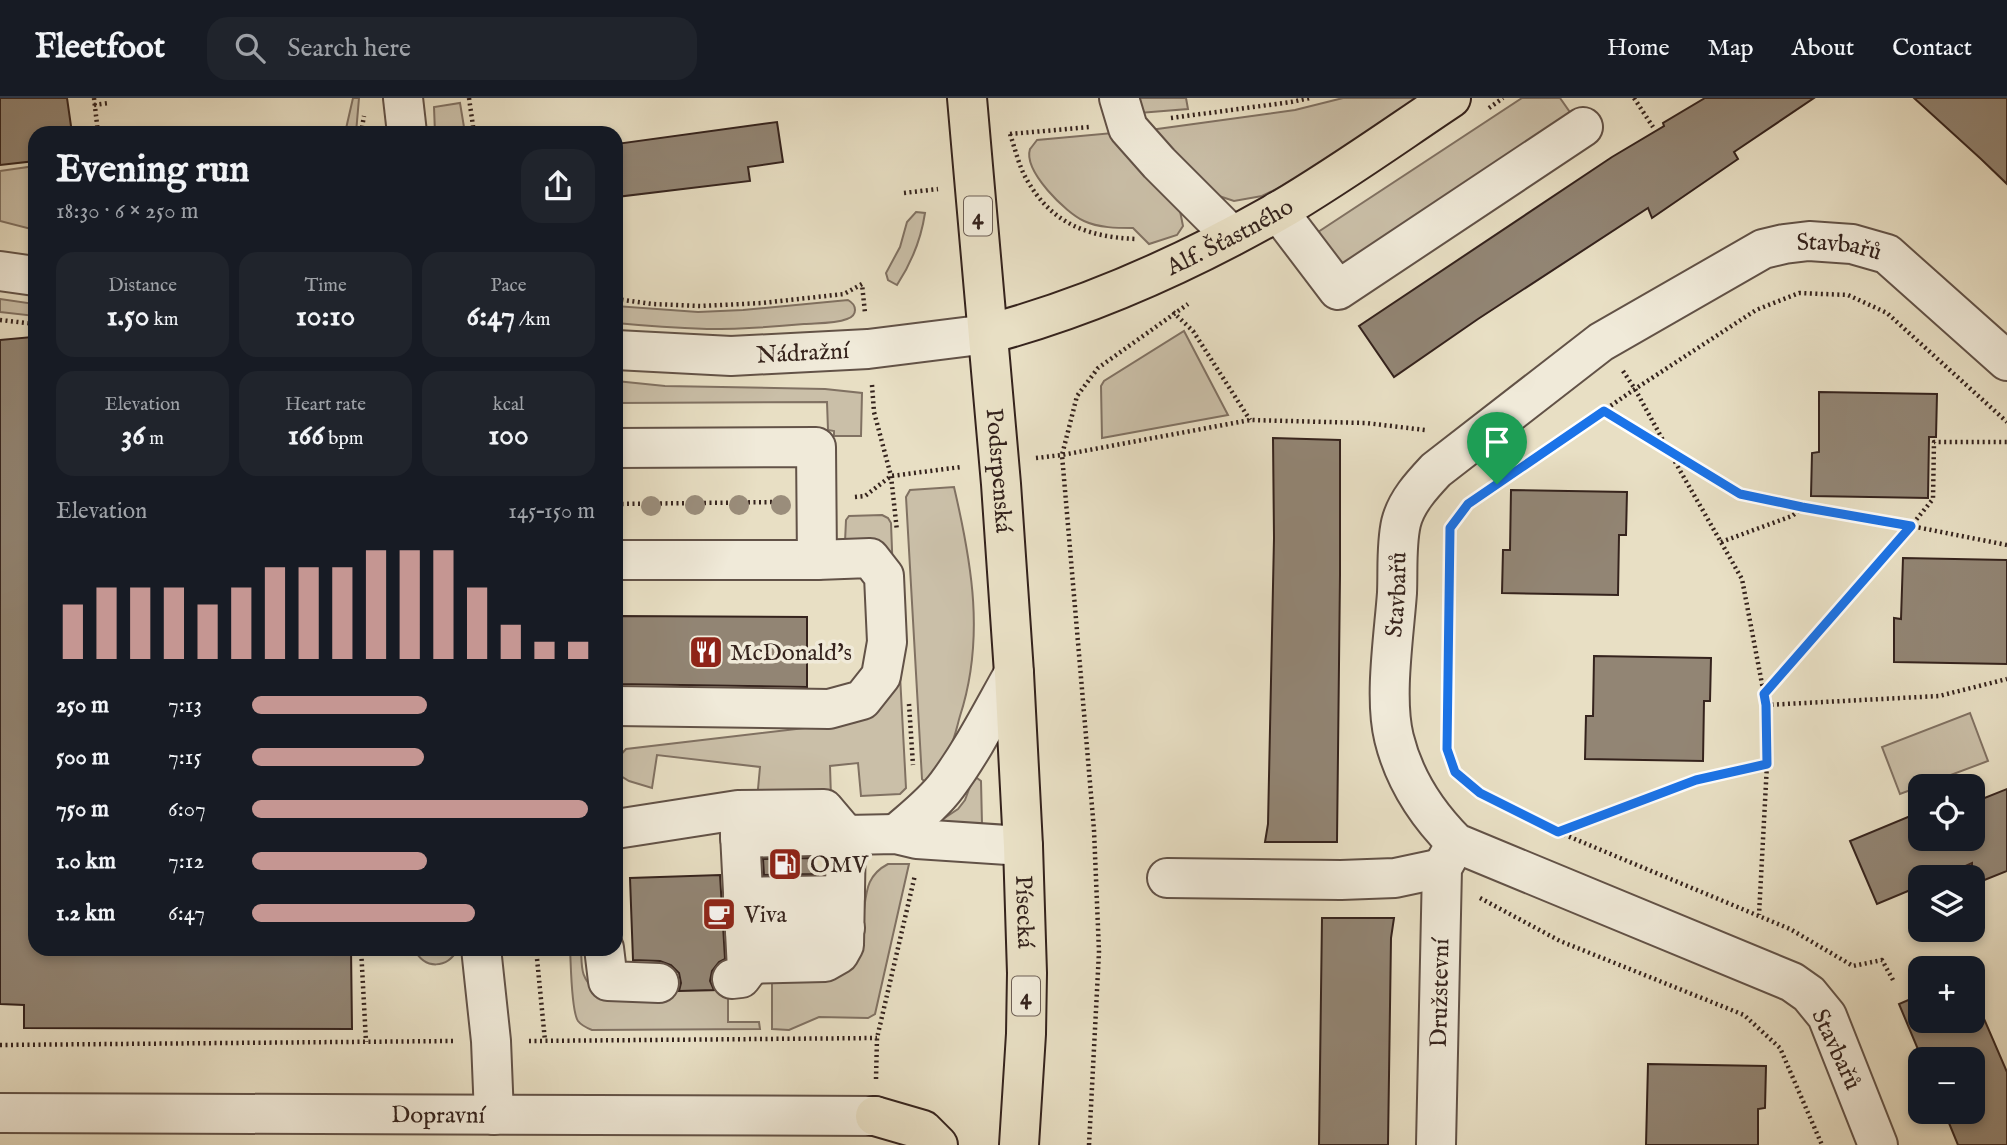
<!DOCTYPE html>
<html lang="en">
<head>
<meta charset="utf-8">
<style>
	:root { --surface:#171b24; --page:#20242c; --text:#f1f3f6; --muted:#9ea1a6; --line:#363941; --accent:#c59692 }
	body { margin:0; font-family:"IM FELL English",serif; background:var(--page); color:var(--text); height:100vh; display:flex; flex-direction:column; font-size:26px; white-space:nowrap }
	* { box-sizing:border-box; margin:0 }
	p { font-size:23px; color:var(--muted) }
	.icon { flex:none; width:38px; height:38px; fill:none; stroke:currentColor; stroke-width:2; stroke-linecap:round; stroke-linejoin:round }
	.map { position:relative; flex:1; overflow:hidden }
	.details { position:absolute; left:28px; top:28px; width:595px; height:830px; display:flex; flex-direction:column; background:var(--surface); border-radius:21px; box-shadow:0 4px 10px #0003 }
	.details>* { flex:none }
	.buttons { position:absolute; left:1908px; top:676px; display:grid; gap:14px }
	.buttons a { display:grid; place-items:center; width:77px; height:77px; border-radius:14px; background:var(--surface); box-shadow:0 4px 10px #0003; font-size:35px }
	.pin { position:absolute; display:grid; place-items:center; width:60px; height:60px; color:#fff; margin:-72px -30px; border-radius:50% 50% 50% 0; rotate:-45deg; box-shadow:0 0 7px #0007 }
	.pin .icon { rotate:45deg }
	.round { display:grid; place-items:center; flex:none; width:74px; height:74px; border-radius:21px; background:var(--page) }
	.summary { display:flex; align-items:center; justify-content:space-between; height:119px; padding:0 28px }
	h1 { font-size:38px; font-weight:800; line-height:52px }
	.stats { display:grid; grid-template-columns:repeat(3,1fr); gap:10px; height:119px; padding:7px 28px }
	.stats div { display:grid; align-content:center; border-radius:18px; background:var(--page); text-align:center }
	.stats b { font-size:30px; font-weight:800 }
	.stats small { font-size:19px; font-weight:400 }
	.stats p { font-size:19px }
	.chart { height:196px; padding:14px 28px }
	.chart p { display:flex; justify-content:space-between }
	.chart svg { width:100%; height:126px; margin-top:7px; stroke:var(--accent); stroke-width:6 }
	ul { padding:0 28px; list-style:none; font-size:23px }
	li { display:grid; grid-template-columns:112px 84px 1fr; align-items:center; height:52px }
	li i { height:18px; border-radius:9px; background:var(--accent) }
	header { display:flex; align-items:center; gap:42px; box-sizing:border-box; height:98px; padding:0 35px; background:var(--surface); border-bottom:2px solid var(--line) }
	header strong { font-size:33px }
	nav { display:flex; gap:38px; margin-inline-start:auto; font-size:24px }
	.search { width:490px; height:63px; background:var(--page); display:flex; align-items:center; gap:18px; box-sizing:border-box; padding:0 24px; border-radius:21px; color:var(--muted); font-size:26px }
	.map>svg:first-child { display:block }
	.green { fill:#cabfa8; stroke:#807162; stroke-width:2 }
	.building { fill:#928574; stroke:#35231d; stroke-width:2 }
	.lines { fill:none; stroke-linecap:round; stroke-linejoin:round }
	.minor-casing { stroke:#625247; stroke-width:42 }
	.major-casing { stroke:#35231d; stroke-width:42 }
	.path { stroke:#35231d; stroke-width:4.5; stroke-dasharray:2 3.5; stroke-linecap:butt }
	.minor { stroke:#f0ead9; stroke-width:38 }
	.major { stroke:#e8dfc4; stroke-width:38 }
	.tree { fill:#9a8d7b }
	.route-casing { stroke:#fff; stroke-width:14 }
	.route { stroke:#1a73e8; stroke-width:9 }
	.labels { text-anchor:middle; stroke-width:7; stroke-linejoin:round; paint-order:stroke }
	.shield { fill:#f0ead9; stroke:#6d5f55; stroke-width:2 }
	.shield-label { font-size:23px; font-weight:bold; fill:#35231d }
	.street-label { font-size:24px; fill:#35231d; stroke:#f0ead9 }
	.poi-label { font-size:24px; fill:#35231d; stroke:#f0ead9; text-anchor:start }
</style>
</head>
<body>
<header>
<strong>Fleetfoot</strong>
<div class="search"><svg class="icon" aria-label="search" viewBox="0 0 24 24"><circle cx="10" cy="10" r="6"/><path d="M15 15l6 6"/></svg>Search here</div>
<nav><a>Home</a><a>Map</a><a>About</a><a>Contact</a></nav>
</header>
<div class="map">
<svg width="2007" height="1047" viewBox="0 0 2007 1047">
	<rect width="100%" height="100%" fill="#e8dfc4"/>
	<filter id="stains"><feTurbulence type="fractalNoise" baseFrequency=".00286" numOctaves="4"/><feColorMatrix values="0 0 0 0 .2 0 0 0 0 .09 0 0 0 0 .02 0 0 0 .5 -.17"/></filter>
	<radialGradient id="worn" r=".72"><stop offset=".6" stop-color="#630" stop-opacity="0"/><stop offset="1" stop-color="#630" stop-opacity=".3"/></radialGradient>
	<g class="green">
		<polygon points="353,0 359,0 356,35 345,35"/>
		<polygon points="1126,0 1186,0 1188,11 1139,15"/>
		<polygon points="1343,0 1419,0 1299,80 1262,98 1234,103 1216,97 1150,32 1295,12"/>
		<polygon points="1522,0 1560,0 1574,20 1338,176 1312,138"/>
		<polygon points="460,5 465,35 435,35 434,9"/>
		<path d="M1113,35L1180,113L1183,128L1177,137L1149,146L1133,130C1117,130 1099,130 1084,123C1066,115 1023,73 1030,51C1031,50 1037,42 1037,42Z"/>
		<polygon points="35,68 35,132 0,123 0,73"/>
		<path d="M916,114L925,115C921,142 912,164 897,187L888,182L886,175L900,149L907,124Z"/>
		<polygon points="0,201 35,206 35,218 0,214"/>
		<path d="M848,202C857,207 858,217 847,221C834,226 818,225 804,226C772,229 740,231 707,231C677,230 647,228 616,225V208L698,214L743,212Z"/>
		<polygon points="1184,233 1228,317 1102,340 1101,288 1104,283"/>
		<polygon points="616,283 665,288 825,291 862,295 861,338 834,338 834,333 828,332 827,304 616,305"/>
		<path d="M954,389C972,466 985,541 960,618C957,628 955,640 950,649C944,662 934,674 927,686L922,681L906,399L910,392Z"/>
		<polygon points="882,417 888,420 891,425 893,478 845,444 846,422 849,418"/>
		<polygon points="900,577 906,690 900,696 861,698 858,665 830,668 831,700 757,702 760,669 657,657 652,690 629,683 616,675 616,662 626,651 856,624 880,608"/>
		<polygon points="1970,615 1988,663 1900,696 1882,649"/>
		<polygon points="977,680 981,683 982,726 937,725 958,711 965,702 972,683"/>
		<path d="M888,766H909L875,916L868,920L819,919L789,932L772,931V882L862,825C867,799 863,779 888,766Z"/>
		<path d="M414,851H458C447,871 425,872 414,851Z"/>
		<path d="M570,851H581C582,870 580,879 596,893L728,892V924H759L760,931L592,932C587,930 581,927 578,923C571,913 571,865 570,851Z"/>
	</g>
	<g class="building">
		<polygon points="0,0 67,0 72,35 35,35 35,63 0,67"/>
		<polygon points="1705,0 1814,0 1734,54 1738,61 1652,120 1648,110 1478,221 1394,279 1359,228 1612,59 1664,28 1663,25"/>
		<polygon points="1914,0 2007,0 2007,86 1981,61"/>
		<polygon points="777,24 783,64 748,69 750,83 616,99 616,46"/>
		<polygon points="32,239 35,267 35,850 351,850 352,931 24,930 24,907 0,906 0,242"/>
		<polygon points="1819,294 1937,296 1936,339 1929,339 1928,400 1811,398 1812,355 1819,354"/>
		<polygon points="1273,340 1340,342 1340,477 1337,744 1265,744 1268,726 1274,440"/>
		<polygon points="1511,392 1627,394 1626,437 1619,437 1618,497 1502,495 1503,452 1510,452"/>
		<polygon points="1903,460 2007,462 2007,566 1894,564 1894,520 1901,521"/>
		<polygon points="616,518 807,519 807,589 616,586"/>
		<polygon points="1594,558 1711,560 1710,603 1704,603 1703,663 1585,661 1586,618 1593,618"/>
		<polygon points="2007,691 2007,773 1972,787 1972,765 1941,779 1920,779 1920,788 1877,806 1850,743 1920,714 1920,740 1972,740 1972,705"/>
		<polygon points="813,760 813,776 764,777 763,761"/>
		<polygon points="720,777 725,861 719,864 712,873 710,883 714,892 679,893 681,885 679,875 671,867 660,863 633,862 630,780"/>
		<polygon points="1322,820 1394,820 1391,840 1388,1047 1319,1047"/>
		<polygon points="1972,893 2007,974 2007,1047 1958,1047 1944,1013 1972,1013 1972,961 1922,961 1899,906 1920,897 1920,922 1972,922"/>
		<polygon points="1648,966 1766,968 1765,1010 1758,1011 1758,1047 1646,1047"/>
	</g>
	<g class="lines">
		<g class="minor-casing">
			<g id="minor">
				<polyline points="403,0 407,35"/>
				<polyline points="1119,0 1128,30 1159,65 1232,138"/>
				<polyline points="1278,113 1338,192 1583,29"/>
				<polyline points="0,173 35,178"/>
				<path id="s1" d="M616,252L731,258L868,251L988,236"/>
				<polyline points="616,350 816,349 817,462 616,462"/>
				<polyline points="616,608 829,611 862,602 881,578 887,544 884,478 870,460 817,462"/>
				<polyline points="616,731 738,712 824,711 846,737 896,736 917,741 1023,748"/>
				<path d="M896,736C913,721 933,706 947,687C973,652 993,612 1014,575"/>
				<polyline points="740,740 846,737 844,847 839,856 825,864 747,866"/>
				<polyline points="1167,780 1341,782 1395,780 1442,770"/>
				<polyline points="743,799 845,797"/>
				<polyline points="745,833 845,830"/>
				<polyline points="481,850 491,943 494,1017"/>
				<polyline points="604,850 608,883 659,885"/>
				<polyline points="732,881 741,880 747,872 739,716"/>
				<path id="s2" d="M0,1015L875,1018"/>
				<path id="s3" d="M1436,1047L1442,770L1456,745"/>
				<path id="s4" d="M1878,1047L1827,918L1809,896L1792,884L1456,745C1426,715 1404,681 1394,640C1384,600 1394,537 1397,495C1398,472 1396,447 1401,425C1406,404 1422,387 1436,372L1601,244L1763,151L1784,146L1809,143L1852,146L1887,156L2007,263"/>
			</g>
		</g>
		<g class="major-casing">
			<g id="major">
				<path id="s5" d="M967,0L1001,386L1014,575L1023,748L1027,875L1026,936L1019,1047"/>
				<path id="s6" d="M988,236C1090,209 1185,166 1277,114C1337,79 1394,38 1451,0"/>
				<polyline points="875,1018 923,1032 938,1047"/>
			</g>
		</g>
		<g class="path">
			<polyline points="94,0 98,35"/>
			<polyline points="469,0 474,35"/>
			<polyline points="1634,0 1653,29"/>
			<polyline points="94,7 109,5"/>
			<polyline points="1489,10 1503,0"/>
			<polyline points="1171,20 1291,4 1310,0"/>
			<polyline points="361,35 364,18"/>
			<path d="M1010,36C1015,50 1019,69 1027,82C1052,126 1088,139 1136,141"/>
			<polyline points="1010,36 1090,29"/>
			<polyline points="904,95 938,91"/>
			<polyline points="616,201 652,206 701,208 762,205 844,196 862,186 865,215"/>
			<polyline points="1173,214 1193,233 1250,322"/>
			<polyline points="0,222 35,226"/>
			<polyline points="1623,273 1635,291 1670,355 1740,396 1802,409 1911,428 2007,447"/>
			<polyline points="872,287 874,314 891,378 897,433"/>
			<polyline points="1604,313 1670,355 1742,481 1766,607 1767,666 1759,817"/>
			<polyline points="1036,360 1062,357 1250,322 1366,325 1425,332"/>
			<polyline points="855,399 865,398 891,378 961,369"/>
			<polyline points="616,406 780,404"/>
			<polyline points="1721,444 1792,418 1802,410"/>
			<polyline points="1764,595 1911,428 1933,401 1934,344 2007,344"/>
			<polyline points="909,606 913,667"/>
			<polyline points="1766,607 1939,598 2007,581"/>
			<polyline points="1559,734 1696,682 1767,666"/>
			<polyline points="1480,800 1560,843 1744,917 1780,950 1822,1047"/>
			<polyline points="361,850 366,944"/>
			<polyline points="536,850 545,943"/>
			<polyline points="1893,882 1882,862 1853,868 1790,831 1558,734 1506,710 1480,695 1455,674 1446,651 1450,430 1468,406 1635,291 1756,212 1799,195 1848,197 1887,215 2007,324"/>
			<polyline points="529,943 877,940"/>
			<polyline points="0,947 454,943"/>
			<polyline points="876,981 877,940 915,777"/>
			<polyline points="1089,1047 1099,854 1094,732 1062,357 1077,298 1098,270 1188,206"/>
		</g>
		<use href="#minor" class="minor"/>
		<use href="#major" class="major"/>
	</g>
	<g class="tree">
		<circle cx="695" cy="407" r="10"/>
		<circle cx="739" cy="407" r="10"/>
		<circle cx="781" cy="407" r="10"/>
		<circle cx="651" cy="408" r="10"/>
	</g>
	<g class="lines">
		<g class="route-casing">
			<polygon id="route" points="1604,313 1740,396 1802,409 1911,428 1764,596 1766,607 1767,666 1696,682 1558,734 1480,695 1455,674 1447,651 1450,430 1468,406"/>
		</g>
		<use href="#route" class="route"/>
	</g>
	<defs>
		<g id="restaurant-square" transform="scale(1.75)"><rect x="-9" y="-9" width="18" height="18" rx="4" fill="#8f2418" stroke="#f0ead9"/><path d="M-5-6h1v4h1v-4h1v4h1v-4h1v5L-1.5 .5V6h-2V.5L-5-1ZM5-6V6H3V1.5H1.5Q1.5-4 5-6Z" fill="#fff"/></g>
		<g id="fuel-square" transform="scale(1.75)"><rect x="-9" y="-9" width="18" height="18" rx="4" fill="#8f2418" stroke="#f0ead9"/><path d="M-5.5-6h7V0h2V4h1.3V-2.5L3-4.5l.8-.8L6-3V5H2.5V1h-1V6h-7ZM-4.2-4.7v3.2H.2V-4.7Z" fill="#fff"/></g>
		<g id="cafe-square" transform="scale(1.75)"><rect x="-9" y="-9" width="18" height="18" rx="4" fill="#8f2418" stroke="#f0ead9"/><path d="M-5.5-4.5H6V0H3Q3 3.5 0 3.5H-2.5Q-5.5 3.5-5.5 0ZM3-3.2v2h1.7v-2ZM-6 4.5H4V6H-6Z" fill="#fff"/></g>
	</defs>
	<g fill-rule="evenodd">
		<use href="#restaurant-square" x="706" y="554"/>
		<use href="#fuel-square" x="785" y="766"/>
		<use href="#cafe-square" x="719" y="816"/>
	</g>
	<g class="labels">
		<g class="shield">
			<rect x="964" y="98.5" width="28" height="39" rx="5"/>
			<rect x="1012" y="878.5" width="28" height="39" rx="5"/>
		</g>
		<g class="shield-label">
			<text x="978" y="126">4</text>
			<text x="1026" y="906">4</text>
		</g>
		<g class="street-label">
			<text dy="8" stroke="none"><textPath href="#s6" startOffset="261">Alf. Šťastného</textPath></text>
			<text dy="8" stroke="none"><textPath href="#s4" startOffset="1428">Stavbařů</textPath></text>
			<text dy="8" stroke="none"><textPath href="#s1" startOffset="187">Nádražní</textPath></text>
			<text dy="8" stroke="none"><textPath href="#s5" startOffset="374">Podsrpenská</textPath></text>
			<text dy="8" stroke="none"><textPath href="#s4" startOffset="819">Stavbařů</textPath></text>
			<text dy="8" stroke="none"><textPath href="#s5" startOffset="816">Písecká</textPath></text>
			<text dy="8" stroke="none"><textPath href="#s3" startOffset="152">Družstevní</textPath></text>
			<text transform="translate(1837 951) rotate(65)" y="8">Stavbařů</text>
			<text dy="8" stroke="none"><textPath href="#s2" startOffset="438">Dopravní</textPath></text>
		</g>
		<g class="poi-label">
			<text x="730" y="562">McDonald's</text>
			<text x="810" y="774">OMV</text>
			<text x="744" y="824">Viva</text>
		</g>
	</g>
	<rect width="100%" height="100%" filter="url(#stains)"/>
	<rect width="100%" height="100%" fill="url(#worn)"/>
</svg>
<div class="buttons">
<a><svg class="icon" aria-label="locate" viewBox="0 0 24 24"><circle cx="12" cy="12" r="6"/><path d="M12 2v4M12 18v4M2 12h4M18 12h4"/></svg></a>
<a><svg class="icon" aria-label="layers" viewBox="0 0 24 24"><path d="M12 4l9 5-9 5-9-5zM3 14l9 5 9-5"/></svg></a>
<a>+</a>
<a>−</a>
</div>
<div class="pin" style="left:1497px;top:386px;background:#1e9e55"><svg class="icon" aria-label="arrive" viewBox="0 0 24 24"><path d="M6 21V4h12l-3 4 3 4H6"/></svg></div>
<section class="details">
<div class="summary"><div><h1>Evening run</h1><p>18:30 · 6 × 250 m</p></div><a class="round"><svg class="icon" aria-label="share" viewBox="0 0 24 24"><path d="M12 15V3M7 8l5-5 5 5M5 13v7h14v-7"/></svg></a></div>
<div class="stats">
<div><p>Distance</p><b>1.50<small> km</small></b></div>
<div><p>Time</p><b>10:10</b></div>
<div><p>Pace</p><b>6:47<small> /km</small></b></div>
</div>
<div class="stats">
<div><p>Elevation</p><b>36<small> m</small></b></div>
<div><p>Heart rate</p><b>166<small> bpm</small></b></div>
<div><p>kcal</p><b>100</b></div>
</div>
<div class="chart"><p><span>Elevation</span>145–150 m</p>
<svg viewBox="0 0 160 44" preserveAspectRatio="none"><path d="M5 44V25M15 44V19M25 44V19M35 44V19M45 44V25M55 44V19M65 44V12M75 44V12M85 44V12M95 44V6M105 44V6M115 44V6M125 44V19M135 44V32M145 44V38M155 44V38"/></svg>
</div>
<ul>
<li><b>250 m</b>7:13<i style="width:51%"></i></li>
<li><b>500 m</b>7:15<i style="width:50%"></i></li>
<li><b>750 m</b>6:07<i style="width:98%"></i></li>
<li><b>1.0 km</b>7:12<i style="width:51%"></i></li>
<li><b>1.2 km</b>6:47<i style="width:65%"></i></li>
</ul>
</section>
</div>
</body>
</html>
